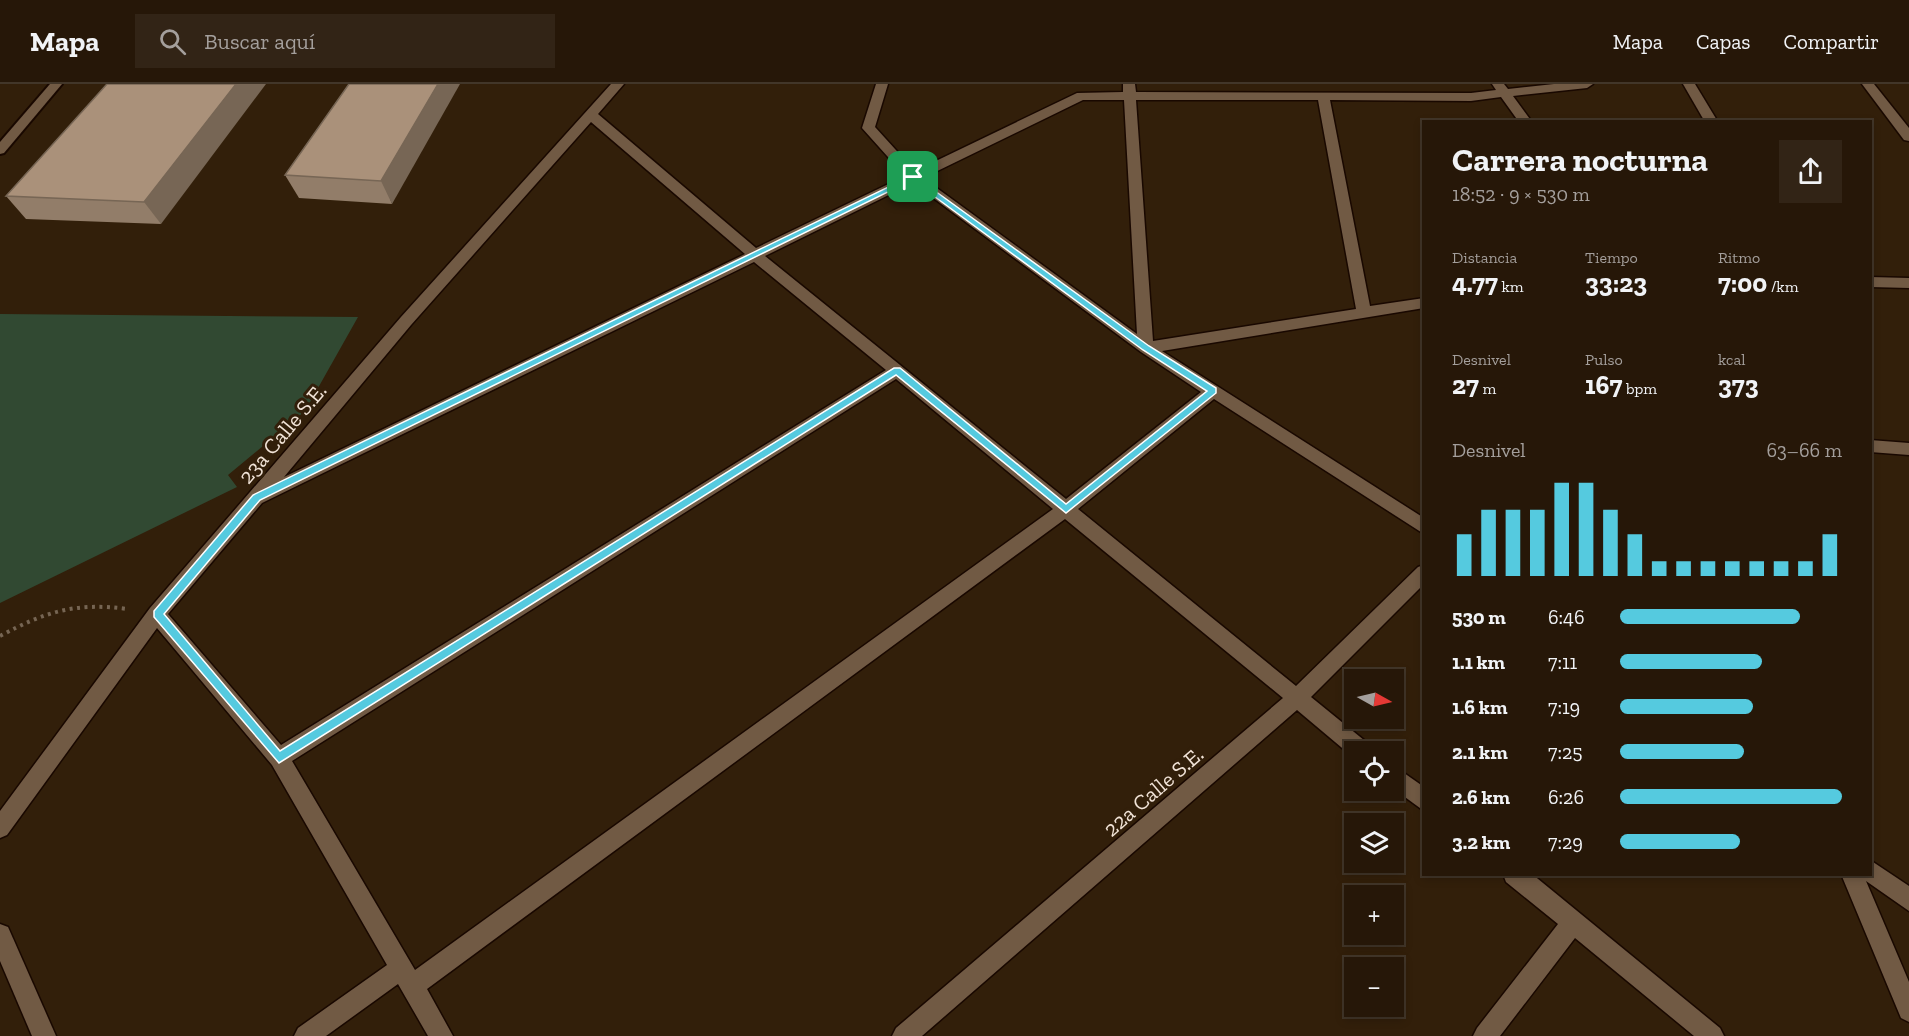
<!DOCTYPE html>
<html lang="es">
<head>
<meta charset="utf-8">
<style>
	:root { --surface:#261708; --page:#322416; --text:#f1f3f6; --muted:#a49f9c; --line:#423629; --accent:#55cadf }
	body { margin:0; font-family:"Zilla Slab",serif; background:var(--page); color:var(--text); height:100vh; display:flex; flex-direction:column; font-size:22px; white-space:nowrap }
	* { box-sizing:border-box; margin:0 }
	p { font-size:20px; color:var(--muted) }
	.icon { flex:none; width:33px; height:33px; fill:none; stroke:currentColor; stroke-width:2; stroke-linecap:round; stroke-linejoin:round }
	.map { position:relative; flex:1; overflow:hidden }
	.panel { position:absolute; left:1422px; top:36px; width:450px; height:756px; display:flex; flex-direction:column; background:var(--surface); border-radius:0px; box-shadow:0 3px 9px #0003,0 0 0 2px var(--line) }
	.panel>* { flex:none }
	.needle { width:39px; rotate:98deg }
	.buttons { position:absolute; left:1344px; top:585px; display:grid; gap:12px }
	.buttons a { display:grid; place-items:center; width:60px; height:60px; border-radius:0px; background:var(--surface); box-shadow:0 3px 9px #0003,0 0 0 2px var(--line); font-size:30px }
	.pin { position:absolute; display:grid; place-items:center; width:51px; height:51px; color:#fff; margin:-26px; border-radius:12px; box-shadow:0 3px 9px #0006 }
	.round { display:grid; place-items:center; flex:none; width:63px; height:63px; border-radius:0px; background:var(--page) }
	.overview { display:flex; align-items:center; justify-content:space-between; height:102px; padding:0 30px }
	h1 { font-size:33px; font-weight:700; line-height:45px }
	.stats { display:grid; grid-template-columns:repeat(3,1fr); gap:9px; height:102px; padding:6px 30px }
	.stats div { display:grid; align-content:center }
	.stats b { font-size:26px; font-weight:700 }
	.stats small { font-size:16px; font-weight:400 }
	.stats p { font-size:16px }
	.chart { height:168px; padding:12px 30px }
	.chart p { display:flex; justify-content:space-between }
	.chart svg { width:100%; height:108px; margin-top:6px; stroke:var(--accent); stroke-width:6 }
	ul { padding:0 30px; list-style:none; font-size:20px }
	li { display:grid; grid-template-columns:96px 72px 1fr; align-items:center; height:45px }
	li i { height:15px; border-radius:8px; background:var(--accent) }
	header { display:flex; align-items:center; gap:36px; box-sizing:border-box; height:84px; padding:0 30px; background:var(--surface); border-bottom:2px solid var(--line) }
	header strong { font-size:28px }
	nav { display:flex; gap:33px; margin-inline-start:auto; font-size:21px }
	.search { width:420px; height:54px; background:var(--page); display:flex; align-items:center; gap:15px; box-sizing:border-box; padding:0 21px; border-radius:0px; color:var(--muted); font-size:22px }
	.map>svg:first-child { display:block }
	.green { fill:#314932 }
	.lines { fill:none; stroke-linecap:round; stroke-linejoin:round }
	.lane-casing { stroke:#190800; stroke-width:4 }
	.street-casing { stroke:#190800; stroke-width:3 }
	.path { stroke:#766553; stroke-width:4; stroke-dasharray:3 4.5; stroke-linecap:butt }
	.lane { fill:#715a44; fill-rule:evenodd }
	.street { fill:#715a44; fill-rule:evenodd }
	.wall { fill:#927d69 }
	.shaded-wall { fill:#765 }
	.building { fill:#aa917a; stroke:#765; stroke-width:1.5 }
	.route { fill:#55cadf; stroke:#fff; stroke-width:1.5; fill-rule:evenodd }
	.labels { text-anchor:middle; stroke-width:6; stroke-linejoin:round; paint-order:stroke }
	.street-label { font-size:22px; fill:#f1e3d7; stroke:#321f0a }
</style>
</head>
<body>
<header>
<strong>Mapa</strong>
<div class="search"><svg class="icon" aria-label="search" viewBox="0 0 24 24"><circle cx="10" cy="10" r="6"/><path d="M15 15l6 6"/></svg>Buscar aquí</div>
<nav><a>Mapa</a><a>Capas</a><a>Compartir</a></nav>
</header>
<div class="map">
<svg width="1909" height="952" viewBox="0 0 1909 952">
	<rect width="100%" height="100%" fill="#321f0a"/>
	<polygon class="green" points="0,230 358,233 305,327 228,391 237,403 0,519"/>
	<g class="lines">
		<g class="lane-casing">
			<polygon id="lane" points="50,0 62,0 4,69 0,70 0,58"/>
		</g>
		<g class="street-casing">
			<g id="street">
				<path d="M611,0H624L598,30L756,164L905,92L862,44L876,0H888L875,43L915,87L1077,9L1123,8V0H1135L1136,8L1471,9L1496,6L1492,0H1504L1508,5L1554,0H1593L1587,4L1513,12L1532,38H1519L1501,13L1471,17L1330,16L1370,222L1424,214V224L1162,267L1424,434V450L1214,315L1078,425L1296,602L1418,483L1424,481V500L1311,613L1370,661L1373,668H1354V674L1297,626L922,952H892L896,944L1283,614L1065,435L427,905L453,952H428L398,900L326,952H294L298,944L387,881L272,681L157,544L7,751L0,754V727L150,524L401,233ZM1083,16H1124L1137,250L923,94ZM1136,16H1318L1356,225L1153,257ZM591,38L745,170L284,393L411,241ZM913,99L1141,268L1201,308L1066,415L765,172ZM754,178L886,286L281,661L168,530L262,419ZM896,295L1053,425L415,886L292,677Z"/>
				<polygon points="1683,0 1695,0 1718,38 1705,38"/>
				<polygon points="1862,0 1874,0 1909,44 1909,57 1904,56"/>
				<polygon points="1870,193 1909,194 1909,204 1870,203"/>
				<polygon points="1870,356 1909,359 1909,371 1870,368"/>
				<polygon points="1394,682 1424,703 1424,727 1394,705"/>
				<polygon points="1870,776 1909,802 1909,827 1866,797 1909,898 1909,938 1901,934 1841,790 1870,790"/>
				<polygon points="1503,790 1532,790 1720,944 1724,952 1694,952 1575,854 1500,952 1473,952 1477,944 1558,840 1506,798"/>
				<polygon points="0,840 8,843 56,952 32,952 0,877"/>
			</g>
		</g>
		<path class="path" d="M0,552C45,528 75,518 127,525"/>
		<use href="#lane" class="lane"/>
		<use href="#street" class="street"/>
	</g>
	<g class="wall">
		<polygon points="107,0 161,140 26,135 6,112"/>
		<polygon points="349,0 392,120 299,114 285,91"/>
	</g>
	<g class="shaded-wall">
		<polygon points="236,0 266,0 161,140 144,118"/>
		<polygon points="438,0 460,0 392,120 381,97"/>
	</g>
	<g class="building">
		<polygon points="107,0 236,0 144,118 6,112"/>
		<polygon points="349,0 438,0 381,97 285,91"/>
	</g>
	<path class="route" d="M913,91L1149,262L1216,304V309L1066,429L896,291L279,679L154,533V527L253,411ZM912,96L1143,266L1207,307L1066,420L900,284H894L280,667L164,530L260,416Z"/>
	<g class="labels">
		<g class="street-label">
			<text transform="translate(282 349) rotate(-50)" y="8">23a Calle S.E.</text>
			<text transform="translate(1153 707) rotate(-41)" y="8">22a Calle S.E.</text>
		</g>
	</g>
</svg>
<div class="buttons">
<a><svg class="needle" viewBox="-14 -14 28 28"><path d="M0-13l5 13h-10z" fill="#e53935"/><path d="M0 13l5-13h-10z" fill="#a49f9c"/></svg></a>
<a><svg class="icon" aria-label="locate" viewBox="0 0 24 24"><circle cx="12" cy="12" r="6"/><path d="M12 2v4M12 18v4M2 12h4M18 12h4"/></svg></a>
<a><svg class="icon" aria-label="layers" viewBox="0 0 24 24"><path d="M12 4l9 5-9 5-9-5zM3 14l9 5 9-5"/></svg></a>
<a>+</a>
<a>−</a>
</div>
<div class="pin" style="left:913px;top:93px;background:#1e9e55"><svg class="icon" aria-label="arrive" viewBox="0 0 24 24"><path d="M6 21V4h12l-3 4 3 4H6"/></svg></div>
<section class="panel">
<div class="overview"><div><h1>Carrera nocturna</h1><p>18:52 · 9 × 530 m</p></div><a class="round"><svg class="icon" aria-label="share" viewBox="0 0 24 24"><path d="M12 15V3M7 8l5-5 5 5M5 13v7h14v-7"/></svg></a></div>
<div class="stats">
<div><p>Distancia</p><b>4.77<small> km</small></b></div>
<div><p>Tiempo</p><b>33:23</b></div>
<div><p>Ritmo</p><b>7:00<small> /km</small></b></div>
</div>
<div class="stats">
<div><p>Desnivel</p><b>27<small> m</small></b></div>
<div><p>Pulso</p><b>167<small> bpm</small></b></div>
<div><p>kcal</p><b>373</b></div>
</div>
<div class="chart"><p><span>Desnivel</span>63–66 m</p>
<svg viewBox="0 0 160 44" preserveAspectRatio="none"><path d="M5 44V27M15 44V17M25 44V17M35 44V17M45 44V6M55 44V6M65 44V17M75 44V27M85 44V38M95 44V38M105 44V38M115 44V38M125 44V38M135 44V38M145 44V38M155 44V27"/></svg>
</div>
<ul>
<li><b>530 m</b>6:46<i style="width:81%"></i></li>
<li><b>1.1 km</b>7:11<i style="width:64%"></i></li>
<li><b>1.6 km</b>7:19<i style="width:60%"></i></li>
<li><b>2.1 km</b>7:25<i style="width:56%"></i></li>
<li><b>2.6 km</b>6:26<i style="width:100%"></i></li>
<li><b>3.2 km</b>7:29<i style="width:54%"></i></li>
</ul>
</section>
</div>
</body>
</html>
